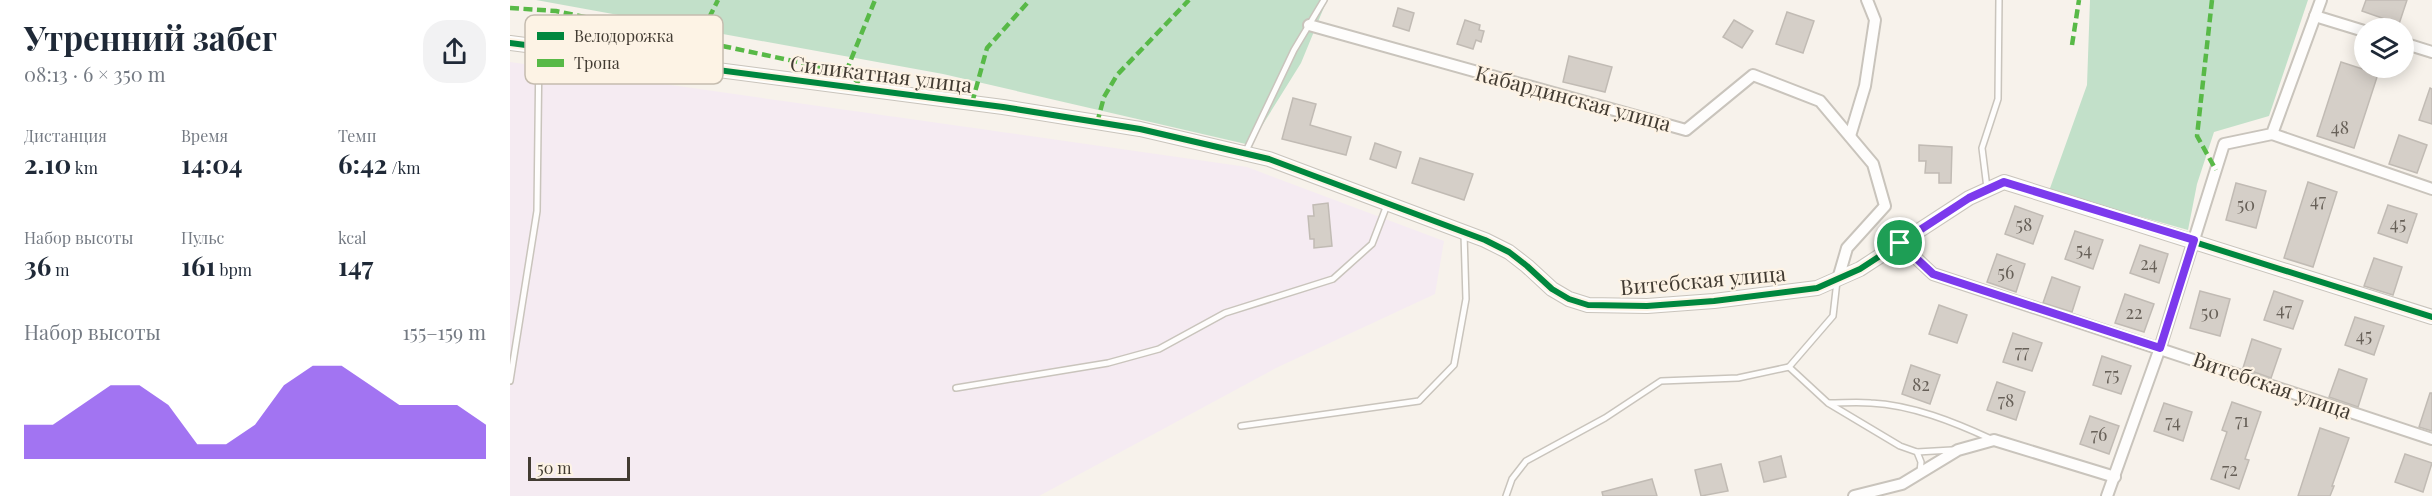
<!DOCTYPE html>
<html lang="ru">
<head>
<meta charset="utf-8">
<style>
	:root { --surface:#fff; --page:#f2f2f3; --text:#1f2937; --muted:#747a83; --accent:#7c3aed }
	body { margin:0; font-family:"Playfair Display",serif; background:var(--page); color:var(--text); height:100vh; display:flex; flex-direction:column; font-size:22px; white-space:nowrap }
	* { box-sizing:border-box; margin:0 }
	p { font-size:20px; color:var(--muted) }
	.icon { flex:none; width:33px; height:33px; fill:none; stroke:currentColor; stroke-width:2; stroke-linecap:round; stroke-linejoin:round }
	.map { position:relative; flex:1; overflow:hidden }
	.sheet { display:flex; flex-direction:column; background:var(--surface); width:510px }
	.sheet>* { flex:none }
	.fabs { position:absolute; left:1844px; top:18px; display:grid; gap:12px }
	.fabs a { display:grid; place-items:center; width:60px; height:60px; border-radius:50%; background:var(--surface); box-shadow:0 3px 15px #0003; font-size:30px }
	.scale { position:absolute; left:18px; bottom:15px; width:102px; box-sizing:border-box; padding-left:6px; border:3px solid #423b32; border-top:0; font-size:16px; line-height:21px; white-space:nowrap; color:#423b32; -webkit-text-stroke:4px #fdf3e5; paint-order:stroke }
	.pin { position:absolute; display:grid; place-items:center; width:51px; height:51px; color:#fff; margin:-26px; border:3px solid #fff; border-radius:50%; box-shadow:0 2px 6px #0007 }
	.round { display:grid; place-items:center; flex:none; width:63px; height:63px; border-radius:24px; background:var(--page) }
	.head { display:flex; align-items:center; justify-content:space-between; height:102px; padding:0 24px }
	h1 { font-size:33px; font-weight:700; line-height:45px }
	.stats { display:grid; grid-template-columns:repeat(3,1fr); gap:9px; height:102px; padding:6px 24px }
	.stats div { display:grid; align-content:center }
	.stats b { font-size:26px; font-weight:700 }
	.stats small { font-size:16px; font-weight:400 }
	.stats p { font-size:16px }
	.chart { height:168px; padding:12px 24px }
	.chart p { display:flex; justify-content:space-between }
	.chart svg { width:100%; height:108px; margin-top:6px; fill:var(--accent); opacity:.7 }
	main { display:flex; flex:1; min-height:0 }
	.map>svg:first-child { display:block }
	.industrial { fill:#f5ebf2 }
	.green { fill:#c2e0c9 }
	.building { fill:#d5cfc8; stroke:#c1bbb4; stroke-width:1.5 }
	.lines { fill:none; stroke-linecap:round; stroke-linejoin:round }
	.service-casing { stroke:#c9c4bc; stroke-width:8 }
	.minor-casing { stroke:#c9c4bc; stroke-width:14 }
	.tertiary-casing { stroke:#c9c4bc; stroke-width:16 }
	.service { stroke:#fefdfc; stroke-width:5 }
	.minor { stroke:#fefdfc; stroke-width:10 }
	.tertiary { stroke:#fefdfc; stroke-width:14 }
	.quiet { stroke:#58b947; stroke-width:4.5; stroke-dasharray:9 4.5; stroke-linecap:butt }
	.cycleway-casing { stroke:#fdf3e5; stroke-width:10 }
	.cycleway { stroke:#00873e; stroke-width:6 }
	.route-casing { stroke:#fff; stroke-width:12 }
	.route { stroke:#7c3aed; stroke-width:8 }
	.labels { text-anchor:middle; stroke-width:4.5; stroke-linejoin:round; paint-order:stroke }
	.number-label { font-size:18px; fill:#676058 }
	.street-label { font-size:21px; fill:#423b32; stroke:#fdf3e5 }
	.key { fill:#fdf3e5; stroke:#c5bcaf; stroke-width:1.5 }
	.key-label { font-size:16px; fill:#423b32 }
</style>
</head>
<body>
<main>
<section class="sheet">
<div class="head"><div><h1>Утренний забег</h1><p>08:13 · 6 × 350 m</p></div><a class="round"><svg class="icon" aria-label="share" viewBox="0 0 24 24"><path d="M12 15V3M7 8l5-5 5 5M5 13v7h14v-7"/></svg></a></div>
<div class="stats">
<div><p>Дистанция</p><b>2.10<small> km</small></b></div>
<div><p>Время</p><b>14:04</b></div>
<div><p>Темп</p><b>6:42<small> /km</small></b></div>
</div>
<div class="stats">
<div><p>Набор высоты</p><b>36<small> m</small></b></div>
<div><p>Пульс</p><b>161<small> bpm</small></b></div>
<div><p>kcal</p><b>147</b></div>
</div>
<div class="chart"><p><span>Набор высоты</span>155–159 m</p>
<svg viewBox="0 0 160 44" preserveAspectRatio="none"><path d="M0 44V30L10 30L20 22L30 14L40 14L50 22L60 38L70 38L80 30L90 14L100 6L110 6L120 14L130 22L140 22L150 22L160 30V44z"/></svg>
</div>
</section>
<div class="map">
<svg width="1922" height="496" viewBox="0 0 1922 496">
	<rect width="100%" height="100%" fill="#f7f2eb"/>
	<polygon class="industrial" points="0,62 737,167 934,241 925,294 766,368 529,496 0,496"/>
	<g class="green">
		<polygon points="26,0 817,0 791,63 740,145 433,74"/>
		<polygon points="1580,0 1798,0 1759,116 1704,132 1687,184 1678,230 1539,191 1577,85"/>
	</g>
	<g class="building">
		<polygon points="1856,0 1897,0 1889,24 1852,11"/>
		<polygon points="888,8 904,13 899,31 883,26"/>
		<polygon points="1277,12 1304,21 1293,53 1266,44"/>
		<polygon points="955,20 970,25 969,30 974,31 971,42 966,40 963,49 947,44"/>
		<polygon points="1224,20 1243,31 1232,48 1213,37"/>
		<polygon points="1059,56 1102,67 1095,92 1053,82"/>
		<polygon points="1831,62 1868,74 1844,148 1807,136"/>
		<polygon points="1920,88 1922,89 1922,124 1909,120"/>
		<polygon points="783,98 806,104 800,125 841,137 836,155 772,139"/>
		<polygon points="1889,135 1917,145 1907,173 1879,164"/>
		<polygon points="865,143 891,152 886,168 860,159"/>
		<polygon points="1409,145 1442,147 1441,183 1429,183 1429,173 1415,173 1416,161 1409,161"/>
		<polygon points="910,158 963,174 954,200 902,183"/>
		<polygon points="1798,182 1827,192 1803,267 1774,258"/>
		<polygon points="1726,183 1756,191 1746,228 1716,220"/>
		<polygon points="818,203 822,246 804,248 804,239 800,239 798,216 804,216 803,205"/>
		<polygon points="1878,205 1907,214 1897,243 1868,233"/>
		<polygon points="1505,206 1533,216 1523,244 1495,234"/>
		<polygon points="1565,231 1593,240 1583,269 1555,259"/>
		<polygon points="1630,245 1658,254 1649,283 1620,273"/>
		<polygon points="1487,254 1515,264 1506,292 1477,282"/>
		<polygon points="1864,258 1892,267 1883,295 1854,286"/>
		<polygon points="1542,277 1570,287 1562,312 1533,303"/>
		<polygon points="1690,291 1720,299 1710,336 1680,328"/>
		<polygon points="1764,291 1793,301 1783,329 1754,320"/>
		<polygon points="1615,294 1644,304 1634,332 1605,323"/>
		<polygon points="1429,305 1457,315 1447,343 1419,334"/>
		<polygon points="1845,317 1874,326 1864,355 1835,345"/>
		<polygon points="1503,333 1532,343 1522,371 1493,362"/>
		<polygon points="1742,339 1771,349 1761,378 1733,368"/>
		<polygon points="1592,356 1621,366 1611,394 1583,385"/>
		<polygon points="1401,365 1430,375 1420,404 1392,394"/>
		<polygon points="1829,369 1857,379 1848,407 1819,397"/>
		<polygon points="1487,382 1515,392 1506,420 1477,410"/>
		<polygon points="1920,393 1922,393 1922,431 1909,427"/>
		<polygon points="1722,402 1751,412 1735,459 1739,460 1729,489 1701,479 1717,432 1712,430"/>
		<polygon points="1654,403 1682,412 1673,441 1644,431"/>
		<polygon points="1580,416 1609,426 1599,454 1570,444"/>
		<polygon points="1810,428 1839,438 1822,486 1824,486 1820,496 1788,496"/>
		<polygon points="1895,454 1922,463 1913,492 1885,482"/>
		<polygon points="1271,456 1276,477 1254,482 1249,462"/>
		<polygon points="1211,464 1218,491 1191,496 1185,470"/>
		<polygon points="1142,479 1147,496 1093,496 1092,492"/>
	</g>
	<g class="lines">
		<g class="service-casing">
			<g id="service">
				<polyline points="735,153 784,50 814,0"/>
				<polyline points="1477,188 1472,148 1488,99 1489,0"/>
				<polyline points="1327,281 1323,316 1279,367 1318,403 1390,446 1407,452 1411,462 1410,472"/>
				<polyline points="0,381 27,211 29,48"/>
				<polyline points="446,388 598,363 649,349 715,313 823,279 862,244 877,205"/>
				<path d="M1319,403C1333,403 1347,402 1361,403C1402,405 1444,422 1481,439"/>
				<polyline points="731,426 909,401 944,365 956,299 954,234"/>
				<polyline points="1407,452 1442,450"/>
				<polyline points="996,496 1002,479 1016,461 1095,418 1151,381 1228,378 1279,367"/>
			</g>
		</g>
		<g class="minor-casing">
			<g id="minor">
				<polyline points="1805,16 1854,31"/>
				<polyline points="799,25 1176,130 1243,75 1310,101 1363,164 1375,206 1337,248 1328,279"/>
				<polyline points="1893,43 1922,52"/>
				<polyline points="1762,134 1922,189"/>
				<polyline points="1340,136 1355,86 1365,20 1357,0"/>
				<polyline points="1390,243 1423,274 1922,439"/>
				<polyline points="1344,496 1392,484 1448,450 1484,440 1605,477"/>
				<polyline points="1597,496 1650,348 1714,144 1762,134 1811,0"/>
			</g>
		</g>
		<g class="tertiary-casing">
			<polyline id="tertiary" points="0,43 493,107 630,129 759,159 975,240 999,252 1017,266 1042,289 1059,299 1078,305 1137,306 1204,301 1307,288 1350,269 1459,198 1494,182 1922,317"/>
		</g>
		<use href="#service" class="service"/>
		<use href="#minor" class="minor"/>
		<use href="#tertiary" class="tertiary"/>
		<g class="quiet">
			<polyline points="1702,0 1687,136 1706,170"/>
			<polyline points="0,8 46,11 336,72 354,87"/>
			<polyline points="187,42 208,0"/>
			<polyline points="1562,45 1569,0"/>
			<polyline points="336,72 365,0"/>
			<polyline points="462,103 477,48 520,0"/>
			<polyline points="587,123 594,97 607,75 679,0"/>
		</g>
		<g class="cycleway-casing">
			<polyline id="cycleway" points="0,43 493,107 630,129 759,159 975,240 999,252 1017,266 1042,289 1059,299 1078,305 1137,306 1204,301 1307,288 1350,269 1459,198 1494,182 1922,317"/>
		</g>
		<use href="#cycleway" class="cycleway"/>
	</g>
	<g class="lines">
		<g class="route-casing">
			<polygon id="route" points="1494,182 1684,240 1650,348 1423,274 1390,243 1459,198"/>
		</g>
		<use href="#route" class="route"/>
	</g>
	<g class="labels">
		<g class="number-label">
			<text x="1830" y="134">48</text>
			<text x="1808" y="207">47</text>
			<text x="1736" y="211">50</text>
			<text x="1888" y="230">45</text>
			<text x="1514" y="231">58</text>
			<text x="1574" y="256">54</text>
			<text x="1639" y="270">24</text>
			<text x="1496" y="279">56</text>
			<text x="1774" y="316">47</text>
			<text x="1624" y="319">22</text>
			<text x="1700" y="319">50</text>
			<text x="1854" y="342">45</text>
			<text x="1512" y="358">77</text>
			<text x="1602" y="381">75</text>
			<text x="1411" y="391">82</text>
			<text x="1496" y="407">78</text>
			<text x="1732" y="427">71</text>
			<text x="1663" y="428">74</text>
			<text x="1589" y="441">76</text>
			<text x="1720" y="476">72</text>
		</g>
		<g class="street-label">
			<text transform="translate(371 75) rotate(7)" y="7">Силикатная улица</text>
			<text transform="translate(1063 99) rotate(15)" y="7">Кабардинская улица</text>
			<text transform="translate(1193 281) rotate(-5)" y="7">Витебская улица</text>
			<text transform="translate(1762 386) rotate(19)" y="7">Витебская улица</text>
		</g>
	</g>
	<rect x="15" y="15" width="198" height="69" rx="9" class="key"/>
	<rect x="27" y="32" width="27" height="8" fill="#00873e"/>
	<rect x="27" y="59" width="27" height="8" fill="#58b947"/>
	<g class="key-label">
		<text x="64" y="42">Велодорожка</text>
		<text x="64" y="69">Тропа</text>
	</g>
</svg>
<div class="fabs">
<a><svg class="icon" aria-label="layers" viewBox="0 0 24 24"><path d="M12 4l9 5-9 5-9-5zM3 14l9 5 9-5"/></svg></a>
</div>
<div class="scale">50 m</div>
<div class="pin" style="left:1390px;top:243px;background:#1e9e55"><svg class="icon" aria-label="arrive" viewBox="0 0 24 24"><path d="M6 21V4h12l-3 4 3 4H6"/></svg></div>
</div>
</main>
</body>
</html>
